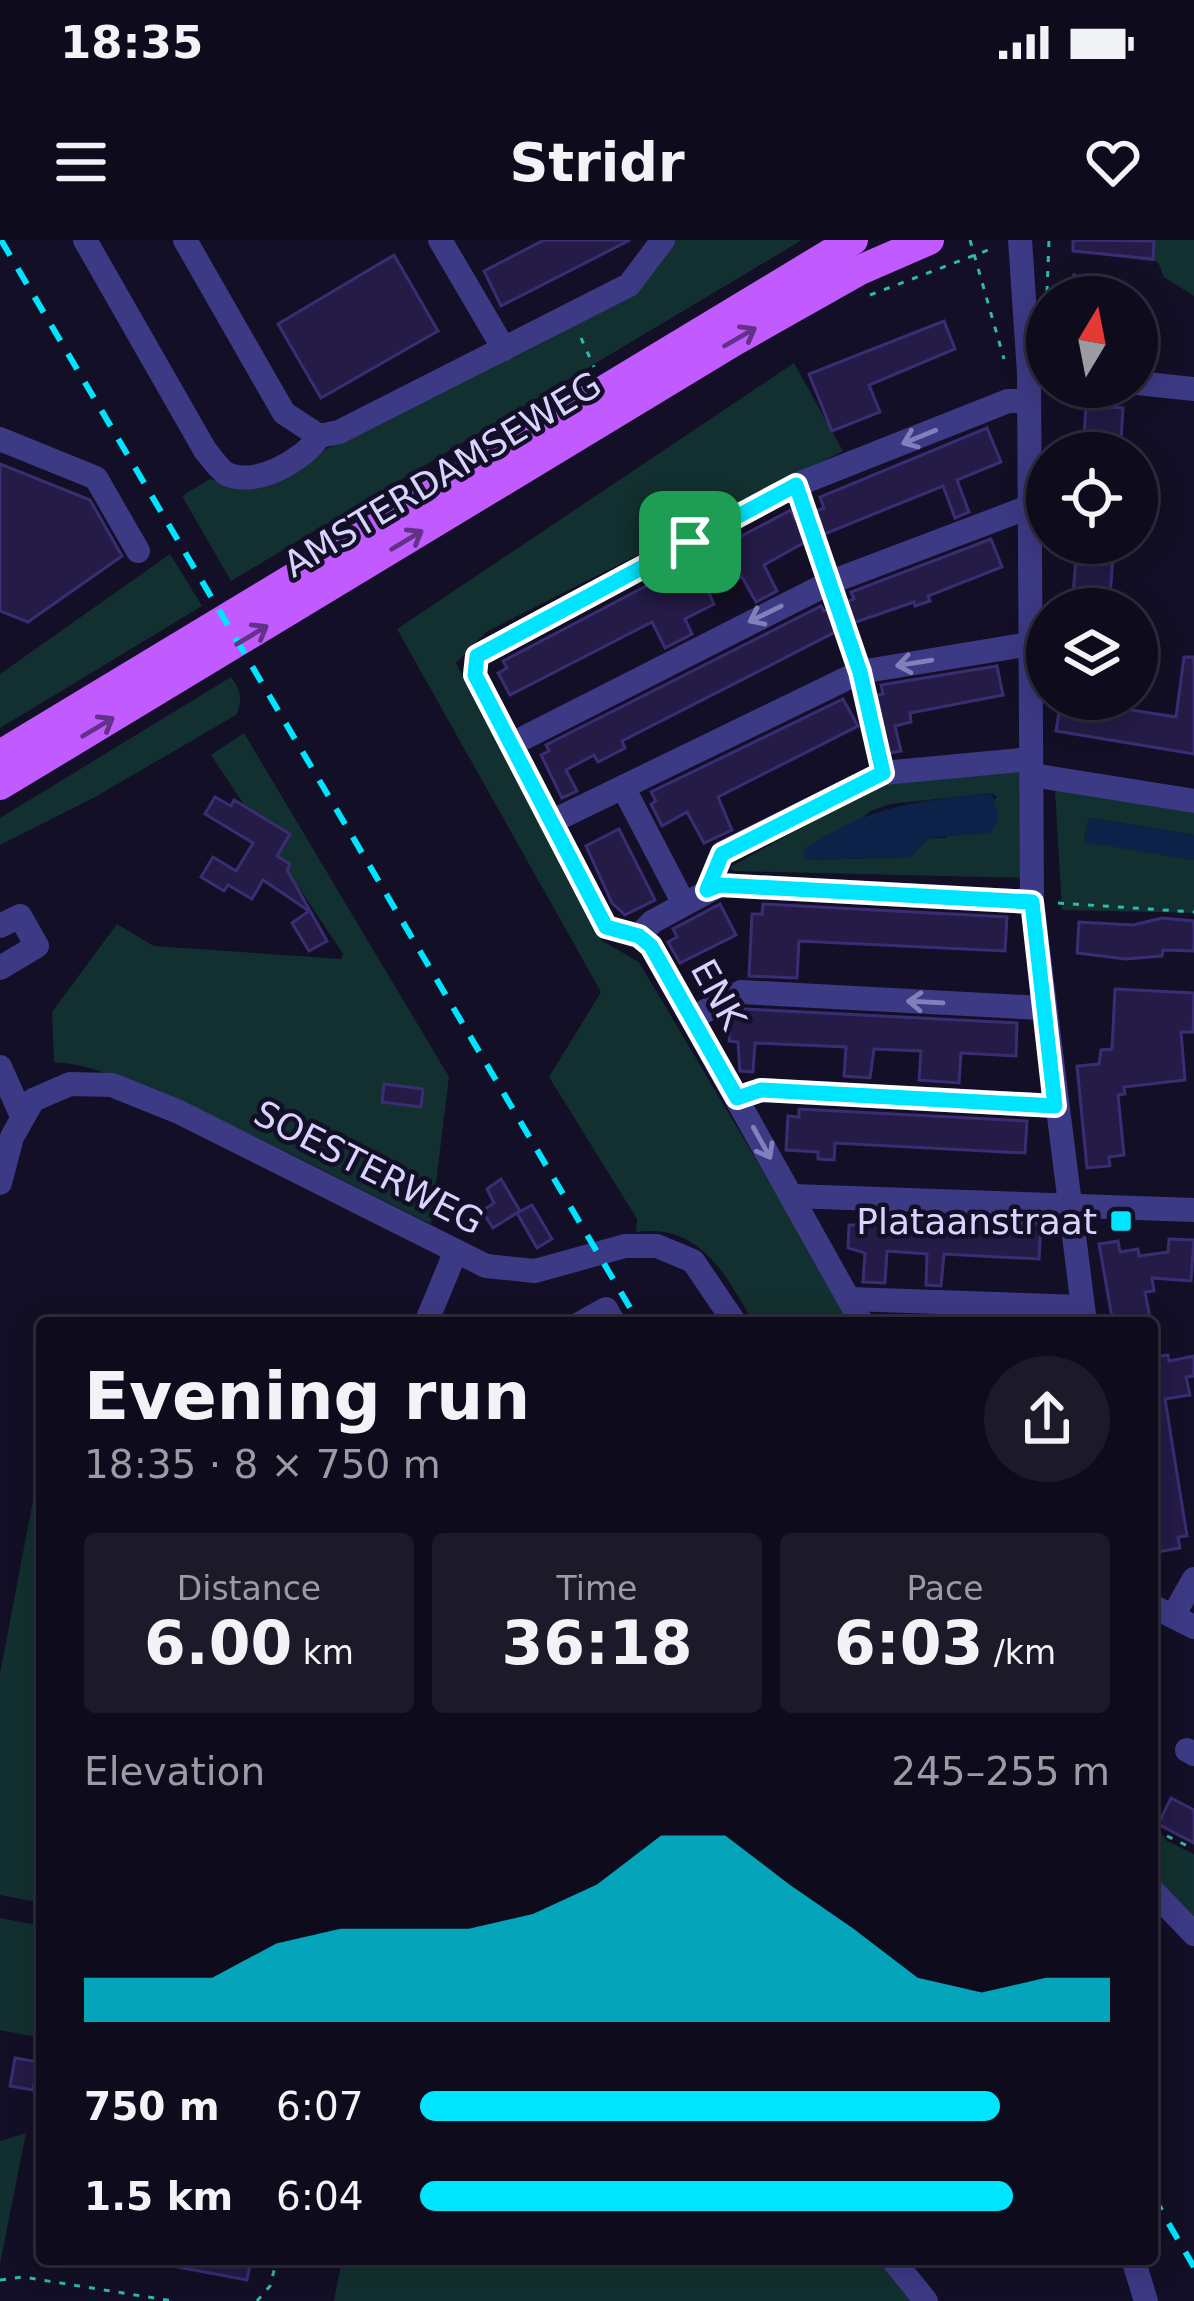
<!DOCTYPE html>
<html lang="en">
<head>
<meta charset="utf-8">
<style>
	:root { --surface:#0e0b1c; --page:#1c1929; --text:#f1f3f6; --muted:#9b9ba3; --line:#2e2b3b; --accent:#00e5ff }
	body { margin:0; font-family:"DejaVu Sans",sans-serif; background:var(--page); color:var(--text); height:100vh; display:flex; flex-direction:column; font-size:45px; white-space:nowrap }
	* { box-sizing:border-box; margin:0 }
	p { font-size:39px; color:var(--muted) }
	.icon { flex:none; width:66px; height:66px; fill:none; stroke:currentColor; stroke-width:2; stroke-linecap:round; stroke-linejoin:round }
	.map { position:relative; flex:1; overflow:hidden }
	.details { position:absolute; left:36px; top:1077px; width:1122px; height:948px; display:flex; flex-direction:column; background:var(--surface); border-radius:12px; box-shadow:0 6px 30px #0003,0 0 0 3px var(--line) }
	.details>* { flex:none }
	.needle { width:78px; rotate:10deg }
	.tools { position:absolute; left:1026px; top:36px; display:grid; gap:24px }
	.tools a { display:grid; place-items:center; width:132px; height:132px; border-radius:50%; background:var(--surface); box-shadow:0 6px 30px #0003,0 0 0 3px var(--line); font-size:60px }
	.pin { position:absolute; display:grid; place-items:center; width:102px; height:102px; color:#fff; margin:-51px; border-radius:24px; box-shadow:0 6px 18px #0006 }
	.round { display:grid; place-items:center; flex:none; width:126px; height:126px; border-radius:63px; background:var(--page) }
	.summary { display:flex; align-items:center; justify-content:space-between; height:204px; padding:0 48px }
	h1 { font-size:66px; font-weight:600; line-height:90px }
	.stats { display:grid; grid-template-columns:repeat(3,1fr); gap:18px; height:204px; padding:12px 48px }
	.stats div { display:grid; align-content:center; border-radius:12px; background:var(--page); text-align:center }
	.stats b { font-size:60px; font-weight:600 }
	.stats small { font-size:33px; font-weight:400 }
	.stats p { font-size:33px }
	.chart { height:336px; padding:24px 48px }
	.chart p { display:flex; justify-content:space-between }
	.chart svg { width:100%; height:216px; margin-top:12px; fill:var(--accent); opacity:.7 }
	ul { padding:0 48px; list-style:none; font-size:39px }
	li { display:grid; grid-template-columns:192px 144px 1fr; align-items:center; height:90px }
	li i { height:30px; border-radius:15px; background:var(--accent) }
	.status { display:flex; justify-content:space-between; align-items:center; height:84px; padding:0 60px; background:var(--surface); direction:ltr }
	.status svg { height:33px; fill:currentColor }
	header { display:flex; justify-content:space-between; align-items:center; height:156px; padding:0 48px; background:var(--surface); font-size:54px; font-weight:600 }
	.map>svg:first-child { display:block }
	.green { fill:#12302f; fill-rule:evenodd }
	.water { fill:#0c2248 }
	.building { fill:#241b47; stroke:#3b2d73; stroke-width:3 }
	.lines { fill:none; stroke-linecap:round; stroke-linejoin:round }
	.path { stroke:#2fb8b0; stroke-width:3; stroke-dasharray:6 9; stroke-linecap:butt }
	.minor { stroke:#3d3a85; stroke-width:24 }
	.major { stroke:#c25bff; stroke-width:30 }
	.rail { stroke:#00e5ff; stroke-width:6; stroke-dasharray:18 15; stroke-linecap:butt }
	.oneway { stroke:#623188 }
	.oneway2 { stroke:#837fbc }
	.route-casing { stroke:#fff; stroke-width:24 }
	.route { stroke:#00e5ff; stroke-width:15 }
	.poi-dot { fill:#00e5ff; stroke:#130f26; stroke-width:4.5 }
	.labels { text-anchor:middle; stroke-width:9; stroke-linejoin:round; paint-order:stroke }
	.street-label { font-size:36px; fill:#d9d4ff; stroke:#130f26 }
	.poi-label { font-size:36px; fill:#d9d4ff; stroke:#130f26; text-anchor:end }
</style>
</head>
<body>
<div class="status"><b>18:35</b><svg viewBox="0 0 49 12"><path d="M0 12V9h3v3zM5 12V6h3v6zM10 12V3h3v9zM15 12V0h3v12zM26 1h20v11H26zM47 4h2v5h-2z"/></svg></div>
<header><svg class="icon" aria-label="menu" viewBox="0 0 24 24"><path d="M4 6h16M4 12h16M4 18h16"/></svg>Stridr<svg class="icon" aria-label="heart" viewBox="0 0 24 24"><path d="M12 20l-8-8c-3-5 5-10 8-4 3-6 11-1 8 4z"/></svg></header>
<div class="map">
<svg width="1194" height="2061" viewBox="0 0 1194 2061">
	<rect width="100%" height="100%" fill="#130f26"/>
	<g class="green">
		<polygon points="673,0 802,0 231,341 182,256 210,239 230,245 260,243 634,51"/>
		<polygon points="1091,0 1194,0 1194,56 1164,37 1158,22 1089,13"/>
		<path d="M794,123L843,211L486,392L456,423L601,700L639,722L853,1083H754C726,1036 701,983 636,992L637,979L549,837L601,752L397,389Z"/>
		<polygon points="170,314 202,366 0,488 0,434"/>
		<path d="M231,437C241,450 243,460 236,475L97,556L0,605V578Z"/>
		<path d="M244,493L449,837L431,984C363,952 113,817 54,823L52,772L117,684L154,706L341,719L343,714L211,515Z"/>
		<path d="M1022,528L1026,638L733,631L730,627L897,535ZM992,553L997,557L945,598H929L909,617L810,620L871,571L891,564Z"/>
		<polygon points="1055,550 1194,573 1194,595 1089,578 1084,601 1194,620 1194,673 1062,670"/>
		<polygon points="37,1239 42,1240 42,1663 0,1655 0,1434"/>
		<polygon points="1152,1581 1167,1601 1194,1614 1194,1679 1152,1639"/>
		<polygon points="0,1678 42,1686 42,1798 0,1790"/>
		<polygon points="26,1893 0,2024 0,1901"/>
		<polygon points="342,2019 885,2019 911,2061 334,2061"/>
	</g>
	<g class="water">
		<path d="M992,553L999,580L990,593L929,598L910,617L809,620L803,616L805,609C869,565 917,561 992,553Z"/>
		<polygon points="1088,578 1194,595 1194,620 1084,602"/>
	</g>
	<g class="building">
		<polygon points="544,0 630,0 501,66 484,31"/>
		<polygon points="1073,0 1154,1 1153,19 1073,11"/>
		<polygon points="394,15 438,91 321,158 278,84"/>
		<polygon points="1074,35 1129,55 1128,57 1066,57"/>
		<polygon points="944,81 955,109 869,145 880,172 832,191 809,134"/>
		<polygon points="1086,165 1123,168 1121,200 1105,199 1104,213 1083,213"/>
		<polygon points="987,188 1001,222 957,240 969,272 955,278 943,246 807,301 764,325 777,351 756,362 742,337 709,353 714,364 685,379 692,394 665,408 652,382 510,455 498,433 507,428 503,421 791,270 795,279 824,268 820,257"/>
		<polygon points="0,224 90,260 122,316 28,382 0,371"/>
		<polygon points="991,299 1002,327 928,356 930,361 915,366 914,362 853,383 622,501 625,508 598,522 594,515 566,530 577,551 562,558 541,515 549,511 546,505 821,366 824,371 854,359 851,352"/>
		<polygon points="1077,303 1114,304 1109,369 1072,369"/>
		<polygon points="1184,417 1194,417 1194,514 1056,491 1061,459 1176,477"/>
		<polygon points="997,426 1003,455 910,473 911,482 895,486 901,511 885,514 873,456 883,454 881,445"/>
		<polygon points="843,459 858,486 718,557 732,590 704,603 687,572 662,586 651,564 656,561 651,552"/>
		<polygon points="215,557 231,566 234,560 290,594 277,616 290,624 287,630 327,701 309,711 292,683 309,671 263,640 252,659 228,645 224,651 201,637 213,617 236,631 253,603 205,574"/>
		<polygon points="619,589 655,660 625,675 612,663 586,606"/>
		<polygon points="720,664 736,695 680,723 668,702 677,697 673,689"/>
		<polygon points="763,664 1007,677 1005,711 799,701 797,738 749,736 752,674 762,674"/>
		<polygon points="1162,678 1194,681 1194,711 1163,710 1162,716 1125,719 1077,713 1079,682 1133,685"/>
		<polygon points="1115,749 1194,753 1193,792 1181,792 1185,840 1124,847 1125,854 1118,855 1124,915 1109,917 1110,926 1087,928 1077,826 1099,824 1101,810 1112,809"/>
		<polygon points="745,769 1017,783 1016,816 961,813 959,843 919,840 921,811 874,809 870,838 844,836 846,807 755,803 753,832 740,831 738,802 729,801 731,777 741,777"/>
		<polygon points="384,844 423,849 421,867 382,862"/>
		<polygon points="799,869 1027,881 1025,913 835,903 834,920 818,919 818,912 786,910 788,876 799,877"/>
		<polygon points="501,939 520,971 493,988 482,971 494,963 487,949"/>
		<polygon points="532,965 552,999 537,1008 517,973"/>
		<polygon points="861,975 1041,984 1039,1019 944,1014 941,1046 926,1045 927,1014 887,1011 885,1043 863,1042 865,1013 848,1008 849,985 860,985"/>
		<polygon points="1169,999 1194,1000 1191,1041 1152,1038 1154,1051 1145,1052 1151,1083 1113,1083 1099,1004 1118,1001 1120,1012 1138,1009 1139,1016 1168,1012"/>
		<polygon points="1168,1115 1169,1121 1194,1116 1194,1136 1186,1137 1190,1155 1165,1159 1187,1296 1178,1297 1180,1308 1152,1313 1152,1117"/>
		<polygon points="1171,1558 1194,1570 1194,1603 1158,1584"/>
		<polygon points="15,1818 38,1822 33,1850 10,1846"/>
		<polygon points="179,2019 251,2019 247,2040 178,2027"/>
	</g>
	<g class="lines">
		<g class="path">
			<polyline points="970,0 1004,119"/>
			<polyline points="1047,52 1049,0"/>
			<polyline points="870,55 996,7"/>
			<polyline points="581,98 594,127"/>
			<polyline points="803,264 824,323"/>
			<polyline points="839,366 852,408"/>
			<polyline points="865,452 878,513"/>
			<polyline points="1058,663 1194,672"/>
			<polyline points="1167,1596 1194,1609"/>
			<polyline points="0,2040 23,2037 173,2061"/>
			<polyline points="257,2061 270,2046 277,2019"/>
		</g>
		<g class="minor">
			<path d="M85,0L205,210C210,216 218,228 225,233C253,249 305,220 319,196"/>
			<polyline points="185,0 284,173 319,196 339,192 629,45 663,0"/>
			<polyline points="440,0 504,109"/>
			<polyline points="1020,0 1029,133 1032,662 1085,1083"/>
			<polyline points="1137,143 1194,149"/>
			<polyline points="0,199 96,238 138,311"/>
			<polyline points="512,504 831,342 1029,267"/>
			<polyline points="1032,535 1194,561"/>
			<polyline points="623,547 684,664"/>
			<polyline points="551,582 860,432 1030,404"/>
			<polyline points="707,650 722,613 883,533 1031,519"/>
			<polyline points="0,686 20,676 37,706 0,728"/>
			<polyline points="639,696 652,682 720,645 1032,662"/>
			<polyline points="692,778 741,752 1042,768"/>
			<polyline points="0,827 21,874"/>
			<polyline points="737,858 761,850 1056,866"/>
			<polyline points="0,943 12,897 33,860 70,844 112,845 179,872 486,1026 535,1031 625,1006 657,1006 693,1021 735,1083"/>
			<polyline points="792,956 1194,970"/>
			<polyline points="849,1059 1081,1067"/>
			<polyline points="426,1083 455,1013"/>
			<polyline points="581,1083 606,1069 614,1083"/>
			<polyline points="862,1083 651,706 639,696 606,687 475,435 477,416 796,245 1008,161 1029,161"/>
			<polyline points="1152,1366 1194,1387"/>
			<polyline points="1173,1376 1194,1339"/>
			<polyline points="1187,1510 1194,1514"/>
			<polyline points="1152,1650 1194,1694"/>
			<polyline points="892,2019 926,2061"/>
			<polyline points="1133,2019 1146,2061"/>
		</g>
		<g class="major">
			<polyline points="0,515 853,0"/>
			<polyline points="0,545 736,100 860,30 929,0"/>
		</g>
		<g class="rail">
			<polyline points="1,0 639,1083"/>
			<polyline points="1152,1955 1194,2027"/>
		</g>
	</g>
	<defs><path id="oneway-shaft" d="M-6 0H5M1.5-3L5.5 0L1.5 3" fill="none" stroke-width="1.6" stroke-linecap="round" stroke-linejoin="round" transform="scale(3)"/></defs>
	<g class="oneway">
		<use href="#oneway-shaft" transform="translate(740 97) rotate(-30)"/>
		<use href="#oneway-shaft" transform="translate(407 300) rotate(-31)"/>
		<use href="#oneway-shaft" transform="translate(252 395) rotate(-31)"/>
		<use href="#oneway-shaft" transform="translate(98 487) rotate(-31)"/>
	</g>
	<g class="oneway2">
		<use href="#oneway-shaft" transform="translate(919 197) rotate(158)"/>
		<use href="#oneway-shaft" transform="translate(765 374) rotate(154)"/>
		<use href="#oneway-shaft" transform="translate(914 423) rotate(171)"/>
		<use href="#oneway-shaft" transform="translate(925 762) rotate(-177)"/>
		<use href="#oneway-shaft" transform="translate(762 903) rotate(61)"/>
	</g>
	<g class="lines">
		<g class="route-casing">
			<polygon id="route" points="796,245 860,432 883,533 722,614 707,650 720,645 1032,662 1055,866 761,850 737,858 651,706 639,696 606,687 475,435 477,416"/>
		</g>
		<use href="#route" class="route"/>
	</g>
	<rect class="poi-dot" x="1109" y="969" width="24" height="24" rx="6"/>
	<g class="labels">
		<g class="street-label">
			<text transform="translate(442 234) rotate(-31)" y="13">AMSTERDAMSEWEG</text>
			<text transform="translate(719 754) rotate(61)" y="13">ENK</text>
			<text transform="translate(369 927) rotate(27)" y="13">SOESTERWEG</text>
		</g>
		<g class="poi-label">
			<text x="1097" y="994">Plataanstraat</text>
		</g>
	</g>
</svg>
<div class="tools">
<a><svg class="needle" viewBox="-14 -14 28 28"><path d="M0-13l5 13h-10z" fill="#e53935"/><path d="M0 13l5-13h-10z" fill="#9b9ba3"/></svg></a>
<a><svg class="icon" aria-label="locate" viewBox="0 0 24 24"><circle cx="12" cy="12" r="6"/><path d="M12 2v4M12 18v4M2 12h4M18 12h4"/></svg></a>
<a><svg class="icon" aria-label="layers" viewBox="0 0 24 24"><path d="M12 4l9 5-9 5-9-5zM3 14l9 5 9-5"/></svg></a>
</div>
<div class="pin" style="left:690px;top:302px;background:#1e9e55"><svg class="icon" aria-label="arrive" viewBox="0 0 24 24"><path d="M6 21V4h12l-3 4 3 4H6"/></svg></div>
<section class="details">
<div class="summary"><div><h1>Evening run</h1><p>18:35 · 8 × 750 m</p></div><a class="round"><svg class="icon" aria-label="share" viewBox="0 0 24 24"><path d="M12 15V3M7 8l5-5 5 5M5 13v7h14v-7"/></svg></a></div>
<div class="stats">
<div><p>Distance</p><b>6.00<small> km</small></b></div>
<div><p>Time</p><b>36:18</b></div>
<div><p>Pace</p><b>6:03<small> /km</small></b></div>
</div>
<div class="chart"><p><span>Elevation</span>245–255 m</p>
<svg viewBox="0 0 160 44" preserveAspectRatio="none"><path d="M0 44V35L10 35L20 35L30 28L40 25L50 25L60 25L70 22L80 16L90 6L100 6L110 16L120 25L130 35L140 38L150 35L160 35V44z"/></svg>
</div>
<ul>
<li><b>750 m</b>6:07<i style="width:84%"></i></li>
<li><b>1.5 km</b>6:04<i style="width:86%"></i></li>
</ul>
</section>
</div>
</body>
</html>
